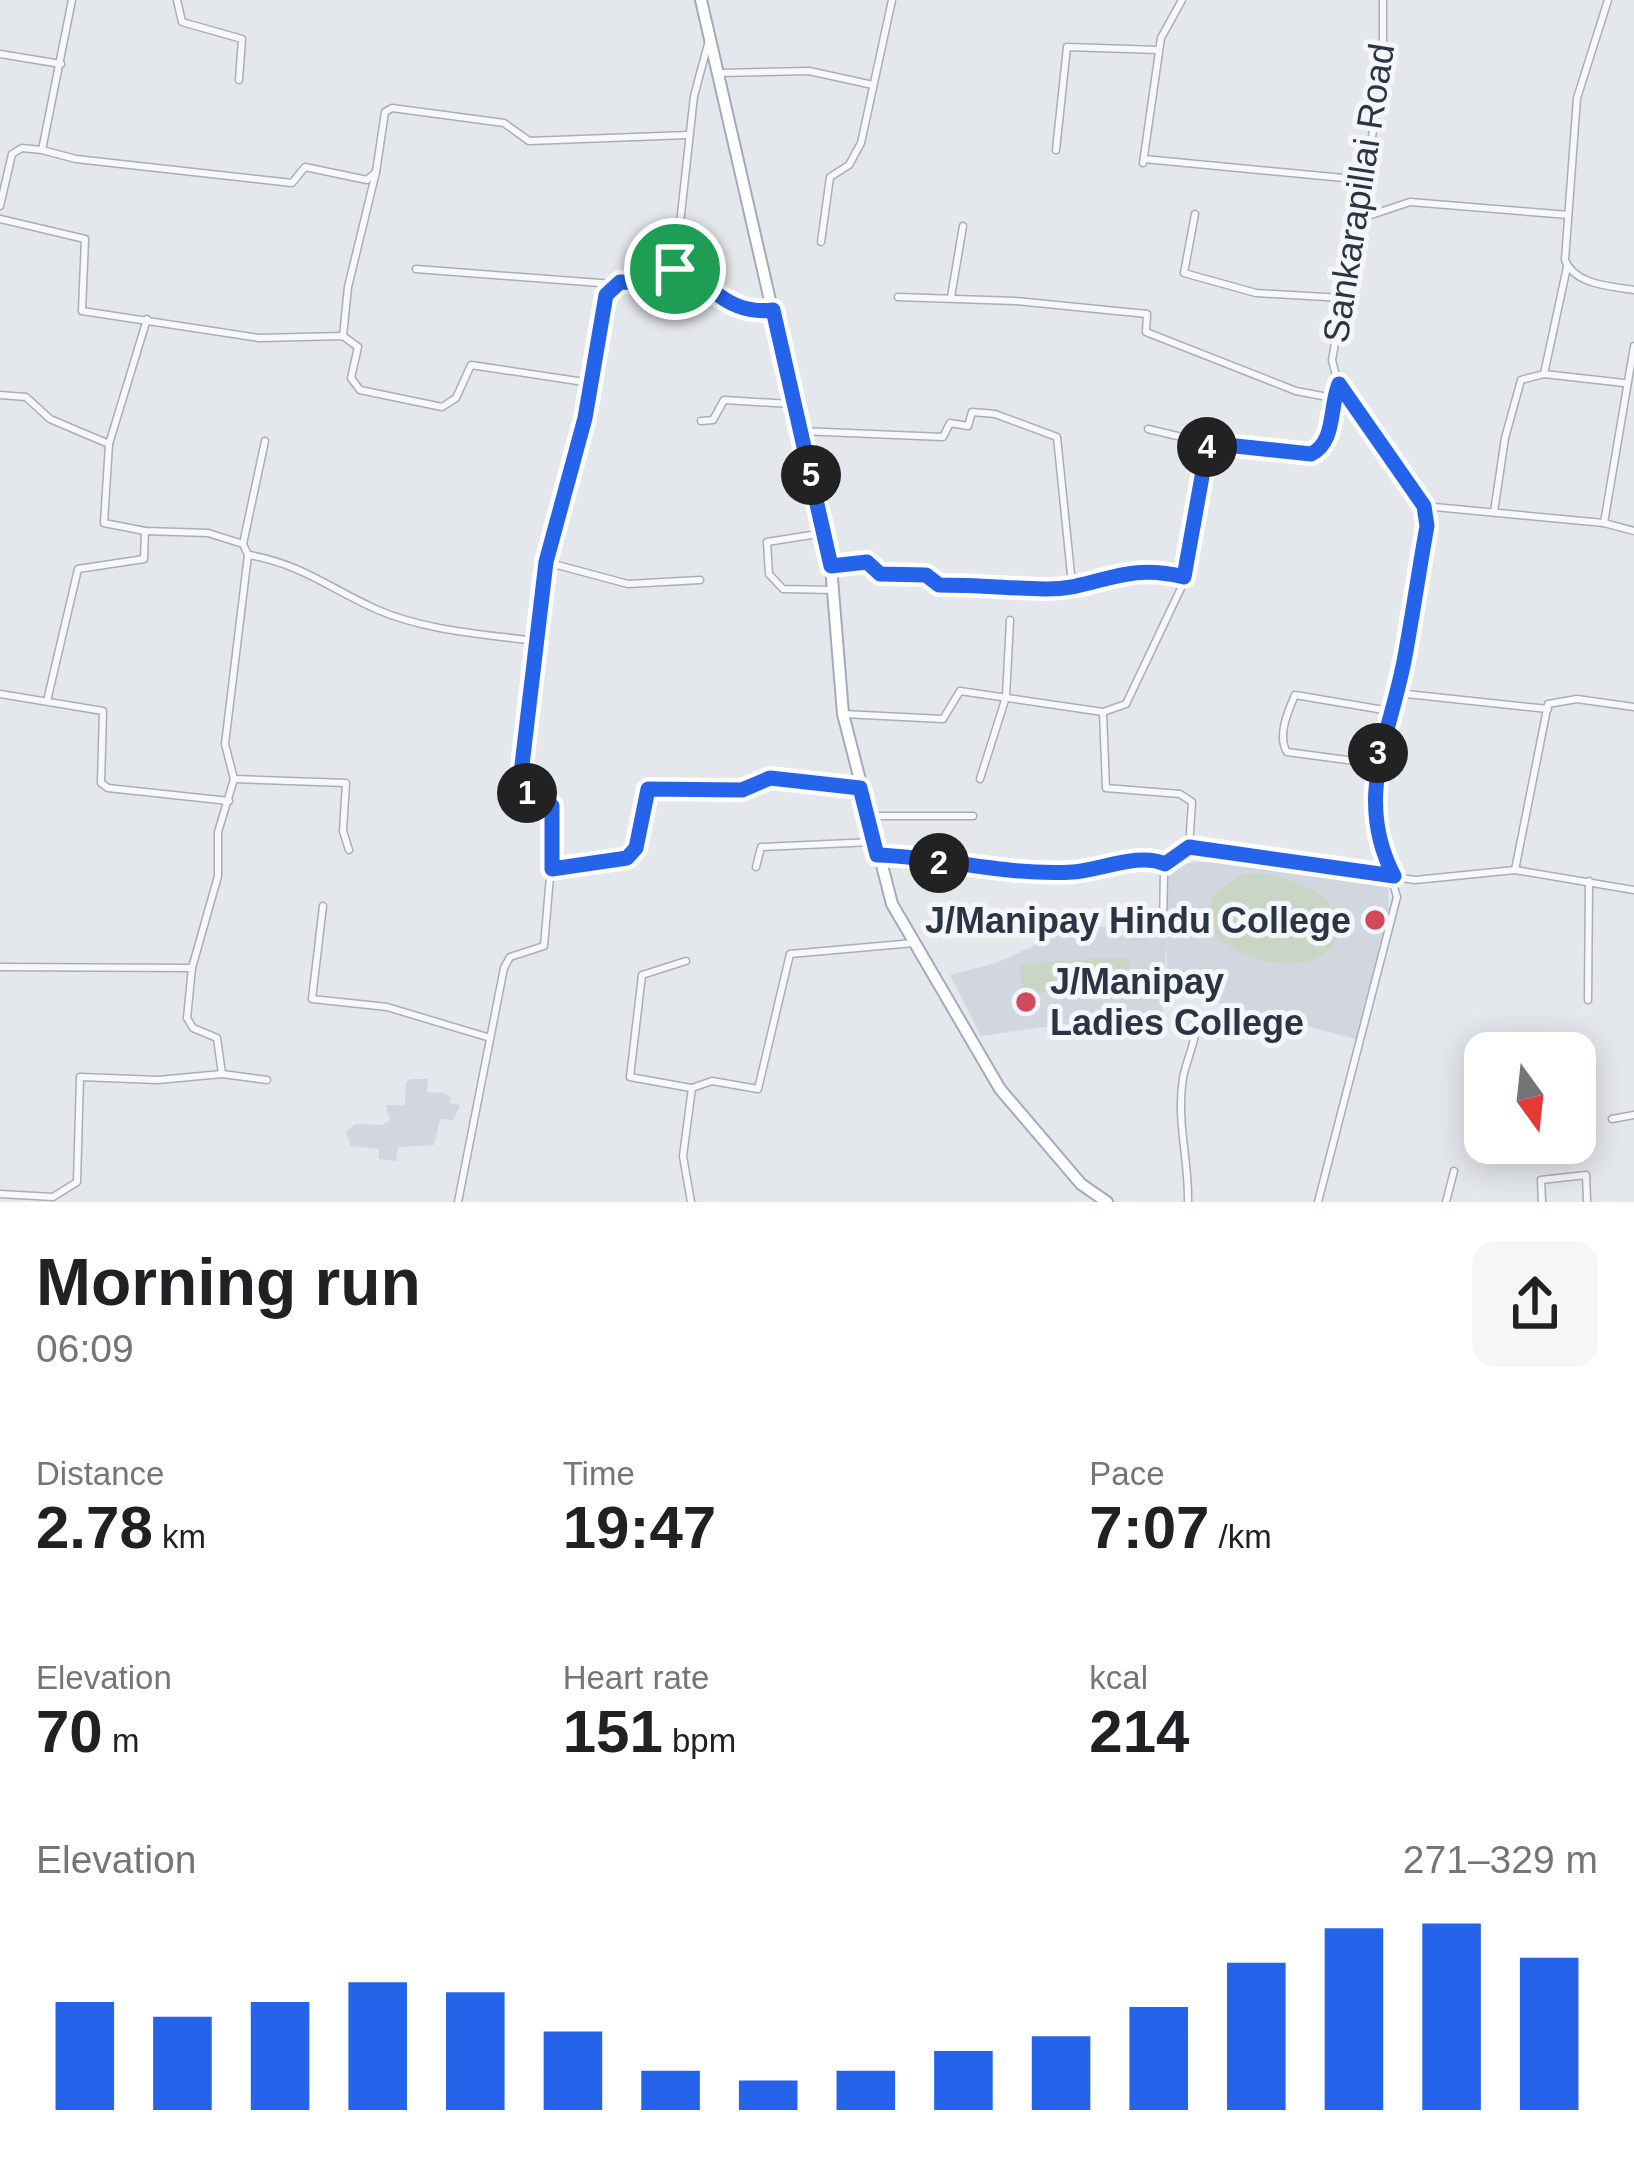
<!DOCTYPE html>
<html lang="en">
<head>
<meta charset="utf-8">
<style>
	:root { --surface:#fff; --page:#f6f6f6; --text:#202124; --muted:#757577; --accent:#2563eb }
	body { margin:0; font-family:Helvetica,sans-serif; background:var(--page); color:var(--text); height:100vh; display:flex; flex-direction:column; font-size:45px; white-space:nowrap }
	* { box-sizing:border-box; margin:0 }
	p { font-size:39px; color:var(--muted) }
	.icon { flex:none; width:66px; height:66px; fill:none; stroke:currentColor; stroke-width:2; stroke-linecap:round; stroke-linejoin:round }
	.map { position:relative; height:1202px; overflow:hidden }
	.panel { display:flex; flex-direction:column; background:var(--surface); flex:1 }
	.panel>* { flex:none }
	.needle { width:78px; rotate:165deg }
	.buttons { position:absolute; left:1464px; top:1032px; display:grid; gap:24px }
	.buttons a { display:grid; place-items:center; width:132px; height:132px; border-radius:24px; background:var(--surface); box-shadow:0 6px 30px #0003; font-size:60px }
	.pin { position:absolute; display:grid; place-items:center; width:102px; height:102px; color:#fff; margin:-51px; border:6px solid #fff; border-radius:50%; box-shadow:0 3px 12px #0007 }
	.km { position:absolute; width:60px; height:60px; margin:-30px; border-radius:50%; background:#222; color:#fff; font-size:33px; line-height:60px; text-align:center }
	.round { display:grid; place-items:center; flex:none; width:126px; height:126px; border-radius:24px; background:var(--page) }
	.summary { display:flex; align-items:center; justify-content:space-between; height:204px; padding:0 36px }
	h1 { font-size:66px; font-weight:700; line-height:90px }
	.stats { display:grid; grid-template-columns:repeat(3,1fr); gap:18px; height:204px; padding:12px 36px }
	.stats div { display:grid; align-content:center }
	.stats b { font-size:60px; font-weight:700 }
	.stats small { font-size:33px; font-weight:400 }
	.stats p { font-size:33px }
	.chart { height:336px; padding:24px 36px }
	.chart p { display:flex; justify-content:space-between }
	.chart svg { width:100%; height:216px; margin-top:12px; stroke:var(--accent); stroke-width:6 }
	.map>svg:first-child { display:block }
	.built { fill:#d2d6de }
	.green { fill:#c9d6c5 }
	.lines { fill:none; stroke-linecap:round; stroke-linejoin:round }
	.street-casing { stroke:#a9aeb7; stroke-width:9 }
	.primary-casing { stroke:#a3abb8; stroke-width:14 }
	.street { stroke:#f7f8fa; stroke-width:6 }
	.primary { stroke:#fff; stroke-width:10 }
	.route-casing { stroke:#fff; stroke-width:24 }
	.route { stroke:#2563eb; stroke-width:15 }
	.poi-dot { fill:#d1495b; stroke:#f4f6f9; stroke-width:4.5 }
	.labels { text-anchor:middle; stroke-width:10; stroke-linejoin:round; paint-order:stroke }
	.street-label { font-size:36px; fill:#2b3445; stroke:#f4f6f9 }
	.poi-label { font-size:36px; font-weight:bold; fill:#2b3445; stroke:#f4f6f9; text-anchor:end }
</style>
</head>
<body>
<div class="map">
<svg width="1634" height="1202" viewBox="0 0 1634 1202">
	<rect width="100%" height="100%" fill="#e4e7ec"/>
	<g class="built">
		<polygon points="1197,862 1315,865 1324,871 1388,881 1389,914 1359,1040 1167,989 1166,866"/>
		<polygon points="1080,925 1167,932 1161,1038 1065,1024 981,1036 950,975 996,963"/>
		<polygon points="411,1079 428,1079 427,1092 443,1093 451,1097 449,1103 460,1105 453,1120 440,1119 434,1145 398,1147 396,1161 379,1159 379,1149 351,1146 346,1133 355,1124 382,1125 390,1120 386,1105 405,1105 406,1082"/>
	</g>
	<g class="green">
		<path d="M1263,874C1403,897 1327,1015 1218,938L1210,916L1212,896L1241,875Z"/>
		<polygon points="1097,958 1129,959 1128,991 1023,993 1020,965"/>
	</g>
	<g class="lines">
		<g class="street-casing">
			<g id="street">
				<polyline points="177,0 182,22 242,39 239,80"/>
				<path d="M1608,0L1577,98L1565,260C1575,285 1609,286 1634,290"/>
				<polyline points="0,54 61,64"/>
				<polyline points="720,73 809,71 873,85"/>
				<polyline points="42,150 76,159 292,183 305,167 367,180 376,172 385,112 392,108 504,123 529,141 688,135"/>
				<polyline points="1056,150 1067,47 1159,50"/>
				<polyline points="1144,159 1365,180"/>
				<polyline points="1143,163 1161,38 1182,0"/>
				<polyline points="0,206 12,154 22,148 42,150 72,0"/>
				<polyline points="1195,214 1184,273 1256,293 1343,298"/>
				<polyline points="0,219 85,239 82,311 259,338 343,336 358,347 351,378 360,390 442,407 456,398 471,365 591,383"/>
				<polyline points="1356,220 1410,202 1568,215"/>
				<path d="M678,242C697,279 726,315 772,310"/>
				<polyline points="821,242 830,177 849,165 861,143 892,0"/>
				<polyline points="416,269 613,284"/>
				<polyline points="898,297 1015,301 1147,314 1146,332 1296,391 1333,398"/>
				<polyline points="951,297 963,226"/>
				<polyline points="147,319 109,444 104,523 145,531 208,533 243,544"/>
				<polyline points="343,336 348,287 376,172"/>
				<polyline points="1544,374 1567,267"/>
				<polyline points="0,395 26,397 50,419 109,444"/>
				<polyline points="701,421 713,420 724,400 791,404"/>
				<polyline points="1148,429 1207,443"/>
				<polyline points="801,431 943,437 950,423 968,426 972,412 995,414 1057,437 1072,584"/>
				<polyline points="1424,506 1604,523 1634,531"/>
				<polyline points="1494,512 1505,438 1521,380 1544,374 1624,383"/>
				<polyline points="1604,523 1634,346"/>
				<polyline points="824,533 767,542 769,574 783,589 833,590"/>
				<path d="M249,555C304,565 330,589 378,610C427,631 483,634 535,641"/>
				<polyline points="546,562 628,584 700,580"/>
				<path d="M831,566L867,562L880,574L925,575L939,585C975,585 1009,587 1044,588C1097,590 1121,562 1184,577"/>
				<polyline points="1397,693 1548,709"/>
				<polyline points="0,694 103,711 101,783 108,788 229,801"/>
				<polyline points="47,701 78,569 144,559 145,531"/>
				<polyline points="1103,712 1106,788 1180,794 1192,802 1189,847 1164,871 1163,926"/>
				<polyline points="843,714 943,719 960,691 1103,712 1126,704 1182,586 1207,443 1311,454 1320,450 1338,384"/>
				<path d="M1377,764L1287,752C1277,736 1288,711 1295,695L1390,711"/>
				<polyline points="234,779 346,783 343,831 349,850"/>
				<polyline points="980,779 1006,697 1010,620"/>
				<polyline points="870,816 973,816"/>
				<polyline points="1189,847 1415,880 1515,870 1634,890"/>
				<path d="M881,855C945,857 1005,875 1070,872C1099,870 1137,853 1164,863"/>
				<polyline points="756,867 761,847 873,842"/>
				<polyline points="552,869 627,858 636,848 648,789 742,790 770,779 860,788"/>
				<polyline points="1515,870 1548,704 1577,699 1634,707"/>
				<polyline points="323,906 312,999 387,1007 487,1037"/>
				<polyline points="686,961 642,975 630,1077 691,1088"/>
				<polyline points="0,967 192,968"/>
				<polyline points="1588,1000 1589,881"/>
				<polyline points="222,1074 217,1038 193,1028 187,1018 192,968 218,876 218,832 234,779 225,744 248,555 243,544 265,441"/>
				<polyline points="1612,1119 1634,1115"/>
				<polyline points="0,1194 53,1197 77,1182 80,1077 158,1080 222,1074 267,1080"/>
				<polyline points="458,1202 504,968 510,957 544,946 555,818 552,806 528,795 522,765 546,562 585,418 606,295 620,282 667,283 675,269 694,96 708,44"/>
				<polyline points="691,1202 683,1156 692,1088 712,1081 758,1089 790,954 914,943"/>
				<path d="M1188,1202C1189,1159 1176,1122 1183,1078C1187,1056 1201,1034 1193,1013"/>
				<polyline points="1318,1202 1397,897 1379,836 1377,764 1405,655 1427,526 1424,506 1338,384 1332,360 1383,75 1383,0"/>
				<polyline points="1446,1202 1454,1171"/>
				<polyline points="1542,1202 1541,1180 1586,1175 1587,1200"/>
			</g>
		</g>
		<g class="primary-casing">
			<polyline id="primary" points="701,0 831,566 843,714 892,904 1000,1089 1081,1184 1107,1202"/>
		</g>
		<use href="#street" class="street"/>
		<use href="#primary" class="primary"/>
	</g>
	<g class="lines">
		<g class="route-casing">
			<path id="route" d="M676,239C696,278 725,316 773,310L831,566L867,562L880,574L926,575L939,585C975,585 1009,588 1044,589C1098,590 1121,561 1184,577L1208,443L1311,454C1336,442 1329,408 1339,384L1424,506L1427,526C1419,570 1413,613 1405,656C1391,734 1353,797 1394,876L1189,847L1165,864C1140,852 1101,870 1073,872C1005,876 944,857 877,855L860,788L770,778L742,790L648,789L636,848L627,858L552,869V806L528,795L522,765L546,562L585,418L606,295L620,282L667,284L675,269Z"/>
		</g>
		<use href="#route" class="route"/>
	</g>
	<g class="poi-dot">
		<circle cx="1375" cy="920" r="12"/>
		<circle cx="1026" cy="1002" r="12"/>
	</g>
	<g class="labels">
		<g class="street-label">
			<text transform="translate(1358 193) rotate(-81)" y="13">Sankarapillai Road</text>
		</g>
		<g class="poi-label">
			<text x="1351" y="933">J/Manipay Hindu College</text>
			<text x="1050" y="994" text-anchor="start">J/Manipay<tspan x="1050" dy="41">Ladies College</tspan></text>
		</g>
	</g>
</svg>
<div class="buttons">
<a><svg class="needle" viewBox="-14 -14 28 28"><path d="M0-13l5 13h-10z" fill="#e53935"/><path d="M0 13l5-13h-10z" fill="#757577"/></svg></a>
</div>
<div class="pin" style="left:675px;top:269px;background:#1e9e55"><svg class="icon" aria-label="arrive" viewBox="0 0 24 24"><path d="M6 21V4h12l-3 4 3 4H6"/></svg></div>
<b class="km" style="left:527px;top:793px">1</b>
<b class="km" style="left:939px;top:863px">2</b>
<b class="km" style="left:1378px;top:753px">3</b>
<b class="km" style="left:1207px;top:447px">4</b>
<b class="km" style="left:811px;top:475px">5</b>
</div>
<section class="panel">
<div class="summary"><div><h1>Morning run</h1><p>06:09</p></div><a class="round"><svg class="icon" aria-label="share" viewBox="0 0 24 24"><path d="M12 15V3M7 8l5-5 5 5M5 13v7h14v-7"/></svg></a></div>
<div class="stats">
<div><p>Distance</p><b>2.78<small> km</small></b></div>
<div><p>Time</p><b>19:47</b></div>
<div><p>Pace</p><b>7:07<small> /km</small></b></div>
</div>
<div class="stats">
<div><p>Elevation</p><b>70<small> m</small></b></div>
<div><p>Heart rate</p><b>151<small> bpm</small></b></div>
<div><p>kcal</p><b>214</b></div>
</div>
<div class="chart"><p><span>Elevation</span>271–329 m</p>
<svg viewBox="0 0 160 44" preserveAspectRatio="none"><path d="M5 44V22M15 44V25M25 44V22M35 44V18M45 44V20M55 44V28M65 44V36M75 44V38M85 44V36M95 44V32M105 44V29M115 44V23M125 44V14M135 44V7M145 44V6M155 44V13"/></svg>
</div>
</section>
</body>
</html>
